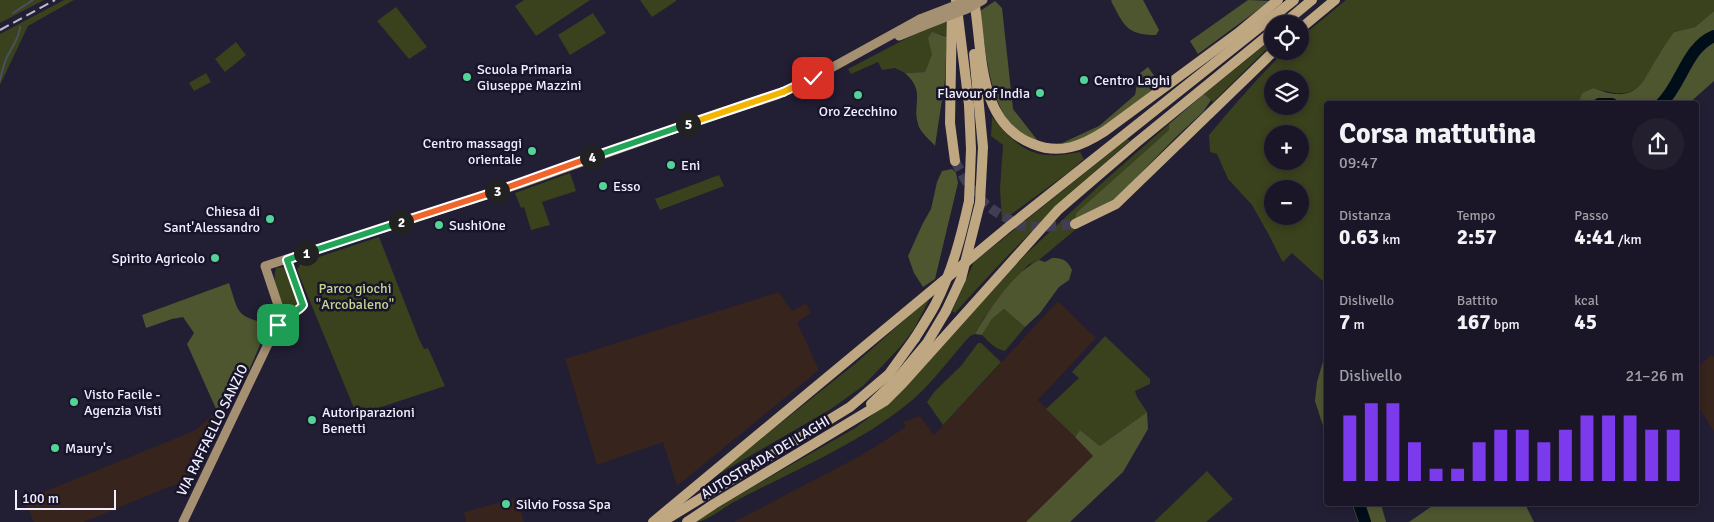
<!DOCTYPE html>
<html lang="it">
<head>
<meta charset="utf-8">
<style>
	:root { --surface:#1a1627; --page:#231f2f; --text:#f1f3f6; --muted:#9f9fa7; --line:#383544; --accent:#7c3aed }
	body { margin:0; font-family:Signika,sans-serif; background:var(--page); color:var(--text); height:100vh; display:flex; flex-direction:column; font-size:19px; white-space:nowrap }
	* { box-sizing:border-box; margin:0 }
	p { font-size:16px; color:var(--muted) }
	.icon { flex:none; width:28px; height:28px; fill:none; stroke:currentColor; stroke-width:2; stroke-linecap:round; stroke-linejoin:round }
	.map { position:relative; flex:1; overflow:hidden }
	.sheet { position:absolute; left:1324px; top:101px; width:375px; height:405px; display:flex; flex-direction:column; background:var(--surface); border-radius:5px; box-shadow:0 2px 8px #0003,0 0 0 1px var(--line) }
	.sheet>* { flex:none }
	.tools { position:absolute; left:1264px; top:15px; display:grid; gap:10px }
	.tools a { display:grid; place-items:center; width:45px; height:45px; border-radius:50%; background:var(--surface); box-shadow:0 2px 8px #0003,0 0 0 1px var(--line); font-size:25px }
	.scale { position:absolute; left:15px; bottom:12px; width:101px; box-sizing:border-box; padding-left:5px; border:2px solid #f1efff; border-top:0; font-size:14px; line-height:18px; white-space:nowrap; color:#f1efff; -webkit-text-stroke:4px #18142a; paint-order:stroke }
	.pin { position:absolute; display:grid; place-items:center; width:42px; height:42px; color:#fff; margin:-21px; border-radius:10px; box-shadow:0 2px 8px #0006 }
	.km { position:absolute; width:25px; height:25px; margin:-12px; border-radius:50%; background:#222; color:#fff; font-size:14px; line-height:25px; text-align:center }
	.round { display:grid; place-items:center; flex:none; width:52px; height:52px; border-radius:26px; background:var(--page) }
	.head { display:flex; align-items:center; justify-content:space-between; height:85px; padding:0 15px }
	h1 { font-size:28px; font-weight:700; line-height:38px }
	.metrics { display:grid; grid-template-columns:repeat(3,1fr); gap:8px; height:85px; padding:5px 15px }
	.metrics div { display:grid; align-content:center }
	.metrics b { font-size:21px; font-weight:700 }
	.metrics small { font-size:14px; font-weight:400 }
	.metrics p { font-size:14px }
	.chart { height:140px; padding:10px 15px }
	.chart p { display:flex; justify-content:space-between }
	.chart svg { width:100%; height:90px; margin-top:5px; stroke:var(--accent); stroke-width:6 }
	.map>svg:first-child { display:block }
	.industrial { fill:#36241d }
	.green { fill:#3a411d; fill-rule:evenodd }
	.forest { fill:#4e5630 }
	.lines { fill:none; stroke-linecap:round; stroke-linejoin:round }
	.stream { stroke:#48525e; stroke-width:2 }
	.river { stroke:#000e19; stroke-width:12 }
	.highway-tunnel { stroke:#413d52; stroke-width:10; stroke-dasharray:10 5; stroke-linecap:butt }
	.major { stroke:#a59172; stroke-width:9 }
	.highway { stroke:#bfa782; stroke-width:10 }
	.rail { stroke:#bebbcd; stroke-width:2; stroke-dasharray:10 5; stroke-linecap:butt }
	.major-bridge { stroke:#a59172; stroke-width:9 }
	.highway-bridge { stroke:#bfa782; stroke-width:10 }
	.split-1-casing { stroke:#fff; stroke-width:10 }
	.split-2-casing { stroke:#fff; stroke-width:10 }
	.split-3-casing { stroke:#fff; stroke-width:10 }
	.split-4-casing { stroke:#fff; stroke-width:10 }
	.split-5-casing { stroke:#fff; stroke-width:10 }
	.split-6-casing { stroke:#fff; stroke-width:10 }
	.split-7-casing { stroke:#fff; stroke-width:10 }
	.split-1 { stroke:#22a559; stroke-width:6 }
	.split-2 { stroke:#22a559; stroke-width:6 }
	.split-3 { stroke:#f0652b; stroke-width:6 }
	.split-4 { stroke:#f0652b; stroke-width:6 }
	.split-5 { stroke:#22a559; stroke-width:6 }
	.split-6 { stroke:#f5b400; stroke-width:6 }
	.split-7 { stroke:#f5b400; stroke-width:6 }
	.poi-dot { fill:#53d396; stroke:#18142a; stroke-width:2 }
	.labels { text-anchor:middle; stroke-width:5; stroke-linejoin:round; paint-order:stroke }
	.poi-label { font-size:14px; fill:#f1efff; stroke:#18142a; text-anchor:start }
	.park-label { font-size:14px; fill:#c6d492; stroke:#18142a }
	.street-label { font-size:14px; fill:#f1efff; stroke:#18142a }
</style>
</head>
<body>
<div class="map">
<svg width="1714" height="522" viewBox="0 0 1714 522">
	<rect width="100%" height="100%" fill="#221e34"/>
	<g class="industrial">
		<polygon points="779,292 792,311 806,303 811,313 797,322 819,370 677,486 663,442 597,465 565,359"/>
		<polygon points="1058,301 1096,338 1038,400 1093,456 1026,522 734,522 860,456 906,427 903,422 920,416 934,435"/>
		<polygon points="1712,354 1714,357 1714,431 1696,403 1696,369"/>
		<polygon points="217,411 224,417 194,479 166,488 84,522 34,522 24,500 196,430"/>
		<polygon points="517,498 524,522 466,522 464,512"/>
	</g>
	<g class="green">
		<polygon points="0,0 44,0 0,23"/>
		<polygon points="64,0 74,0 28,26 0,85 0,34"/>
		<polygon points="524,0 590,0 536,36 515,6"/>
		<polygon points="640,0 676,0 676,1 652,17"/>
		<path d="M1346,0H1714V11L1695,27L1674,32C1668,42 1660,51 1655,62C1638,96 1629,98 1593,88L1582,93L1578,104H1326V284L1292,253L1283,262L1281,259L1270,237L1252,205L1228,179L1217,154L1210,152L1209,135C1233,106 1258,77 1285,51H1300V38ZM1272,79H1300V106H1272ZM1272,134H1300V161H1272ZM1272,189H1300V216H1272Z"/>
		<polygon points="396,7 427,47 409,59 377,21"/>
		<polygon points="593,13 606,33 570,55 558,35"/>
		<polygon points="948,22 947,37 940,34 925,72 905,73 895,68 882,70 878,62 851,74 848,69 932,25"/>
		<polygon points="1272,39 1272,44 1213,102 1204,94"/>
		<polygon points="236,42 246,55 225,72 215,59"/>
		<polygon points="206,73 211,82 194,91 189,83"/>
		<path d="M992,117C1020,151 1035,161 1080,152L1084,159L1069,172L1002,221L1000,189L1003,145L991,136Z"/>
		<path d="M1169,124V130L1076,213L1075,230L1039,260L1028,265L997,300L984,318L975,334L970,336C949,359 930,387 905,406C853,447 790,472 732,503C722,509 706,522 695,522L735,497L855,428L888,403L1025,255L1103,182Z"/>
		<path d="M1127,139L1130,141C1067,194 1009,252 955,313L952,311L974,262Z"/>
		<polygon points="570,173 576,191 542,202 550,225 531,230 524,207 521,208 515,193"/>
		<polygon points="719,175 724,186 660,210 655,199"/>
		<polygon points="379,237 419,339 424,349 428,348 445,386 360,414 356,413 297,270 301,263"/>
		<path d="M282,267L286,268L300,304L292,309L283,307C277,296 272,280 276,268Z"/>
		<polygon points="928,299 929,300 914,329 902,345 863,386 831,409 712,478 856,363"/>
		<path d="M1004,309L1025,327L1005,351C995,349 989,342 982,335L992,319Z"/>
		<polygon points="1105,336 1150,379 1150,384 1135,391 1137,397 1147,412 1100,446 1080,430 1075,437 1046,409 1079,378 1072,372"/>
		<polygon points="978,343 981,343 1001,362 943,425 927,402 935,391 961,366"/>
		<polygon points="1207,471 1233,499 1206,522 1154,522"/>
	</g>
	<g class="forest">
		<path d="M1112,0H1143L1159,30L1156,35C1126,35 1124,25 1111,1Z"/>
		<polygon points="1248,0 1270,1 1198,54 1190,41"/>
		<path d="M995,1L1002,8L1013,109L1038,141C989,132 986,49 980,11Z"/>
		<path d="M1714,11V81L1688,104H1578L1582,93L1593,88C1600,90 1608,94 1616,94C1641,96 1646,75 1657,58C1662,49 1668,40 1674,32L1695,27Z"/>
		<path d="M932,32L947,37L945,80L935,146C930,140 919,131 918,124C912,103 926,92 905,73L925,72L932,54L928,38Z"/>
		<polygon points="1148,67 1160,84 1100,131 1069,145 1062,143 1099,126 1135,95 1139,74"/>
		<polygon points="1204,94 1211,100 1203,112 1176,137 1115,199 1075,220 1076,213 1169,130 1169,124"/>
		<polygon points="952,169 956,173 958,183 935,279 923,287 914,273 908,256 923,223 931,209 937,182 942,171"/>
		<path d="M1052,258C1063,258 1067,260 1072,270L1069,280L1059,287L1040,313L1025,327L1004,309L992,319L982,335L975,334C989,309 1013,273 1039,260L1045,262Z"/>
		<path d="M229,283C239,313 235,316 269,324L247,375L235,388L224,417L217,411L187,344L194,333L183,317L172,319L146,328L142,315Z"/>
		<polygon points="1326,351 1326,435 1315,401 1317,382"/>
		<polygon points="1147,412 1148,429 1123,472 1070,522 1026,522 1093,456 1075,437 1080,430 1100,446"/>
		<polygon points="1352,504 1381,504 1386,522 1358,522"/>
		<polygon points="1435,504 1525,504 1534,522 1409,522"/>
	</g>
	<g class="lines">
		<g class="stream">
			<polyline points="13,13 33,0"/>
			<path d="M0,80C2,72 4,63 7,57C12,47 19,39 20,27"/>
		</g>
		<g class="river">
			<polyline points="1599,104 1612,104"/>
			<path d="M1661,104C1682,84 1686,48 1714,36"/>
			<polyline points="1359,504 1365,522"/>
		</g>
		<path class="highway-tunnel" d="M955,161C969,188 979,204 1007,218C1012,221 1018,226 1024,226C1041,228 1059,226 1075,224"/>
		<g class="major">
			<polyline points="899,36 923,26"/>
			<path d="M279,323C286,313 298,313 303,305L287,260"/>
			<polyline points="183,522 279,321 279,308 265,266 520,184 689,124 777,95 813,78 920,19"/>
		</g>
		<g class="highway">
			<polyline points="956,0 969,105 971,149 969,201"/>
			<path d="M974,0C983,50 976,122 1033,144C1060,155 1082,146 1105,131L1238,33L1278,0"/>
			<polyline points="952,8 950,123 955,161"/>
			<polyline points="1283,24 1312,0"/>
			<polyline points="1300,29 1335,0"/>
			<polyline points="974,54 983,147 980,203"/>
			<polyline points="1075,224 1116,204 1274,51"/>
			<polyline points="871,404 898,378 927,343 946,311"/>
			<polyline points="653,522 1007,228 1294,0"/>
			<polyline points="662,522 850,407 889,374 915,338"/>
			<polyline points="687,522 714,504 885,401 903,383 1058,210 1136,143 1272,32"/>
		</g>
		<polyline class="rail" points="0,30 55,0"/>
		<g class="major-bridge">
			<polyline points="920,19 969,0"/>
			<polyline points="923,26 967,9 983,0"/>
		</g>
		<g class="highway-bridge">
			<polyline points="946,311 961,279 980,203"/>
			<path d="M915,338C922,327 929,316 935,305C952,272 961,237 969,201"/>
		</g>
	</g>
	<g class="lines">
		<g class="split-1-casing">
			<path id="split-1" d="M278,325C285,313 297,314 303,305L287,260L306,253"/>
		</g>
		<g class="split-2-casing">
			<polyline id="split-2" points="306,253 401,222"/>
		</g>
		<g class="split-3-casing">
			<polyline id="split-3" points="401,222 497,191"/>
		</g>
		<g class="split-4-casing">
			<polyline id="split-4" points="497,191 592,157"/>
		</g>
		<g class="split-5-casing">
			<polyline id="split-5" points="592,157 688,124"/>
		</g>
		<g class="split-6-casing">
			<polyline id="split-6" points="688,124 783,92"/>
		</g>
		<g class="split-7-casing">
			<polyline id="split-7" points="783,92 813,78"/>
		</g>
		<use href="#split-1" class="split-1"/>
		<use href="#split-2" class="split-2"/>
		<use href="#split-3" class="split-3"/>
		<use href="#split-4" class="split-4"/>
		<use href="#split-5" class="split-5"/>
		<use href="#split-6" class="split-6"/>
		<use href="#split-7" class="split-7"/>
	</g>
	<g class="poi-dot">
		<circle cx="467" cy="77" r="5"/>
		<circle cx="1084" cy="80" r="5"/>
		<circle cx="1040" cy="93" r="5"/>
		<circle cx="858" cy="95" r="5"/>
		<circle cx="532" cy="151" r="5"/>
		<circle cx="671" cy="165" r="5"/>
		<circle cx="603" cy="186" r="5"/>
		<circle cx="270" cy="219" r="5"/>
		<circle cx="439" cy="225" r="5"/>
		<circle cx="215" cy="258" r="5"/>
		<circle cx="74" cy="402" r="5"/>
		<circle cx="312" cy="420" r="5"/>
		<circle cx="55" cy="448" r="5"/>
		<circle cx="506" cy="504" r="5"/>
	</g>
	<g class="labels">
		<g class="poi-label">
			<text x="477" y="74">Scuola Primaria<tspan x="477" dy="16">Giuseppe Mazzini</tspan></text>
			<text x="1094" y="85">Centro Laghi</text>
			<text x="1030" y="98" text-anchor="end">Flavour of India</text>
			<text x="858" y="116" text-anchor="middle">Oro Zecchino</text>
			<text x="522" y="148" text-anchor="end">Centro massaggi<tspan x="522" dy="16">orientale</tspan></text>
			<text x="681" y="170">Eni</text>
			<text x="613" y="191">Esso</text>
			<text x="260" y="216" text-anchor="end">Chiesa di<tspan x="260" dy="16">Sant'Alessandro</tspan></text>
			<text x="449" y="230">SushiOne</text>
			<text x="205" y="263" text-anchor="end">Spirito Agricolo</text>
			<text x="84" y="399">Visto Facile -<tspan x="84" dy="16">Agenzia Visti</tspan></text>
			<text x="322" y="417">Autoriparazioni<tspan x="322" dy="16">Benetti</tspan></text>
			<text x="65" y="453">Maury's</text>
			<text x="516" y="509">Silvio Fossa Spa</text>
		</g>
		<g class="park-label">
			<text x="355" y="293">Parco giochi<tspan x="355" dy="16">"Arcobaleno"</tspan></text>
		</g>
		<g class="street-label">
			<text transform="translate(212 430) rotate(-64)" y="5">VIA RAFFAELLO SANZIO</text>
			<text transform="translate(765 457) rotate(-31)" y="5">AUTOSTRADA DEI LAGHI</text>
		</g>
	</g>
</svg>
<div class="tools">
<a><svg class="icon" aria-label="locate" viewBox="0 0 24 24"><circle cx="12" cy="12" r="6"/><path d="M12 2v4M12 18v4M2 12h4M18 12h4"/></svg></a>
<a><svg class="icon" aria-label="layers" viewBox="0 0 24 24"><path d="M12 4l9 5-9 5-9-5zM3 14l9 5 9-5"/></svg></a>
<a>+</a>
<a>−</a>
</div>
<div class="scale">100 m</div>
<div class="pin" style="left:278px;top:325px;background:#1e9e55"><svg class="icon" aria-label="arrive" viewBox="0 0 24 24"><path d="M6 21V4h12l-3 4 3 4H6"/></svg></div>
<div class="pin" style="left:813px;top:78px;background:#d93025"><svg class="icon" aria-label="check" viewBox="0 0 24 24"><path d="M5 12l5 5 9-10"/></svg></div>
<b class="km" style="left:306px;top:253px">1</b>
<b class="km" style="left:401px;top:222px">2</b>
<b class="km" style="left:497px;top:191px">3</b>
<b class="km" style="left:592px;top:157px">4</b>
<b class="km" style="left:688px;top:124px">5</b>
<section class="sheet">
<div class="head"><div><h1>Corsa mattutina</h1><p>09:47</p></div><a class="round"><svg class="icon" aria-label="share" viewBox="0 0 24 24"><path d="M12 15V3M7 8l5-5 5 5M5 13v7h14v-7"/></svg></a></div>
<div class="metrics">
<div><p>Distanza</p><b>0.63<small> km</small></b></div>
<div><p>Tempo</p><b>2:57</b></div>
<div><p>Passo</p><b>4:41<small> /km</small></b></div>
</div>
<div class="metrics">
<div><p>Dislivello</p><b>7<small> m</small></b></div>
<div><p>Battito</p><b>167<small> bpm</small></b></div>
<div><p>kcal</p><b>45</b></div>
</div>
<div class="chart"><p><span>Dislivello</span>21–26 m</p>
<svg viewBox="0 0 160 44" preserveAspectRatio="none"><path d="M5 44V12M15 44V6M25 44V6M35 44V25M45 44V38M55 44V38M65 44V25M75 44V19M85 44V19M95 44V25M105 44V19M115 44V12M125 44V12M135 44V12M145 44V19M155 44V19"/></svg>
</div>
</section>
</div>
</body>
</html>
